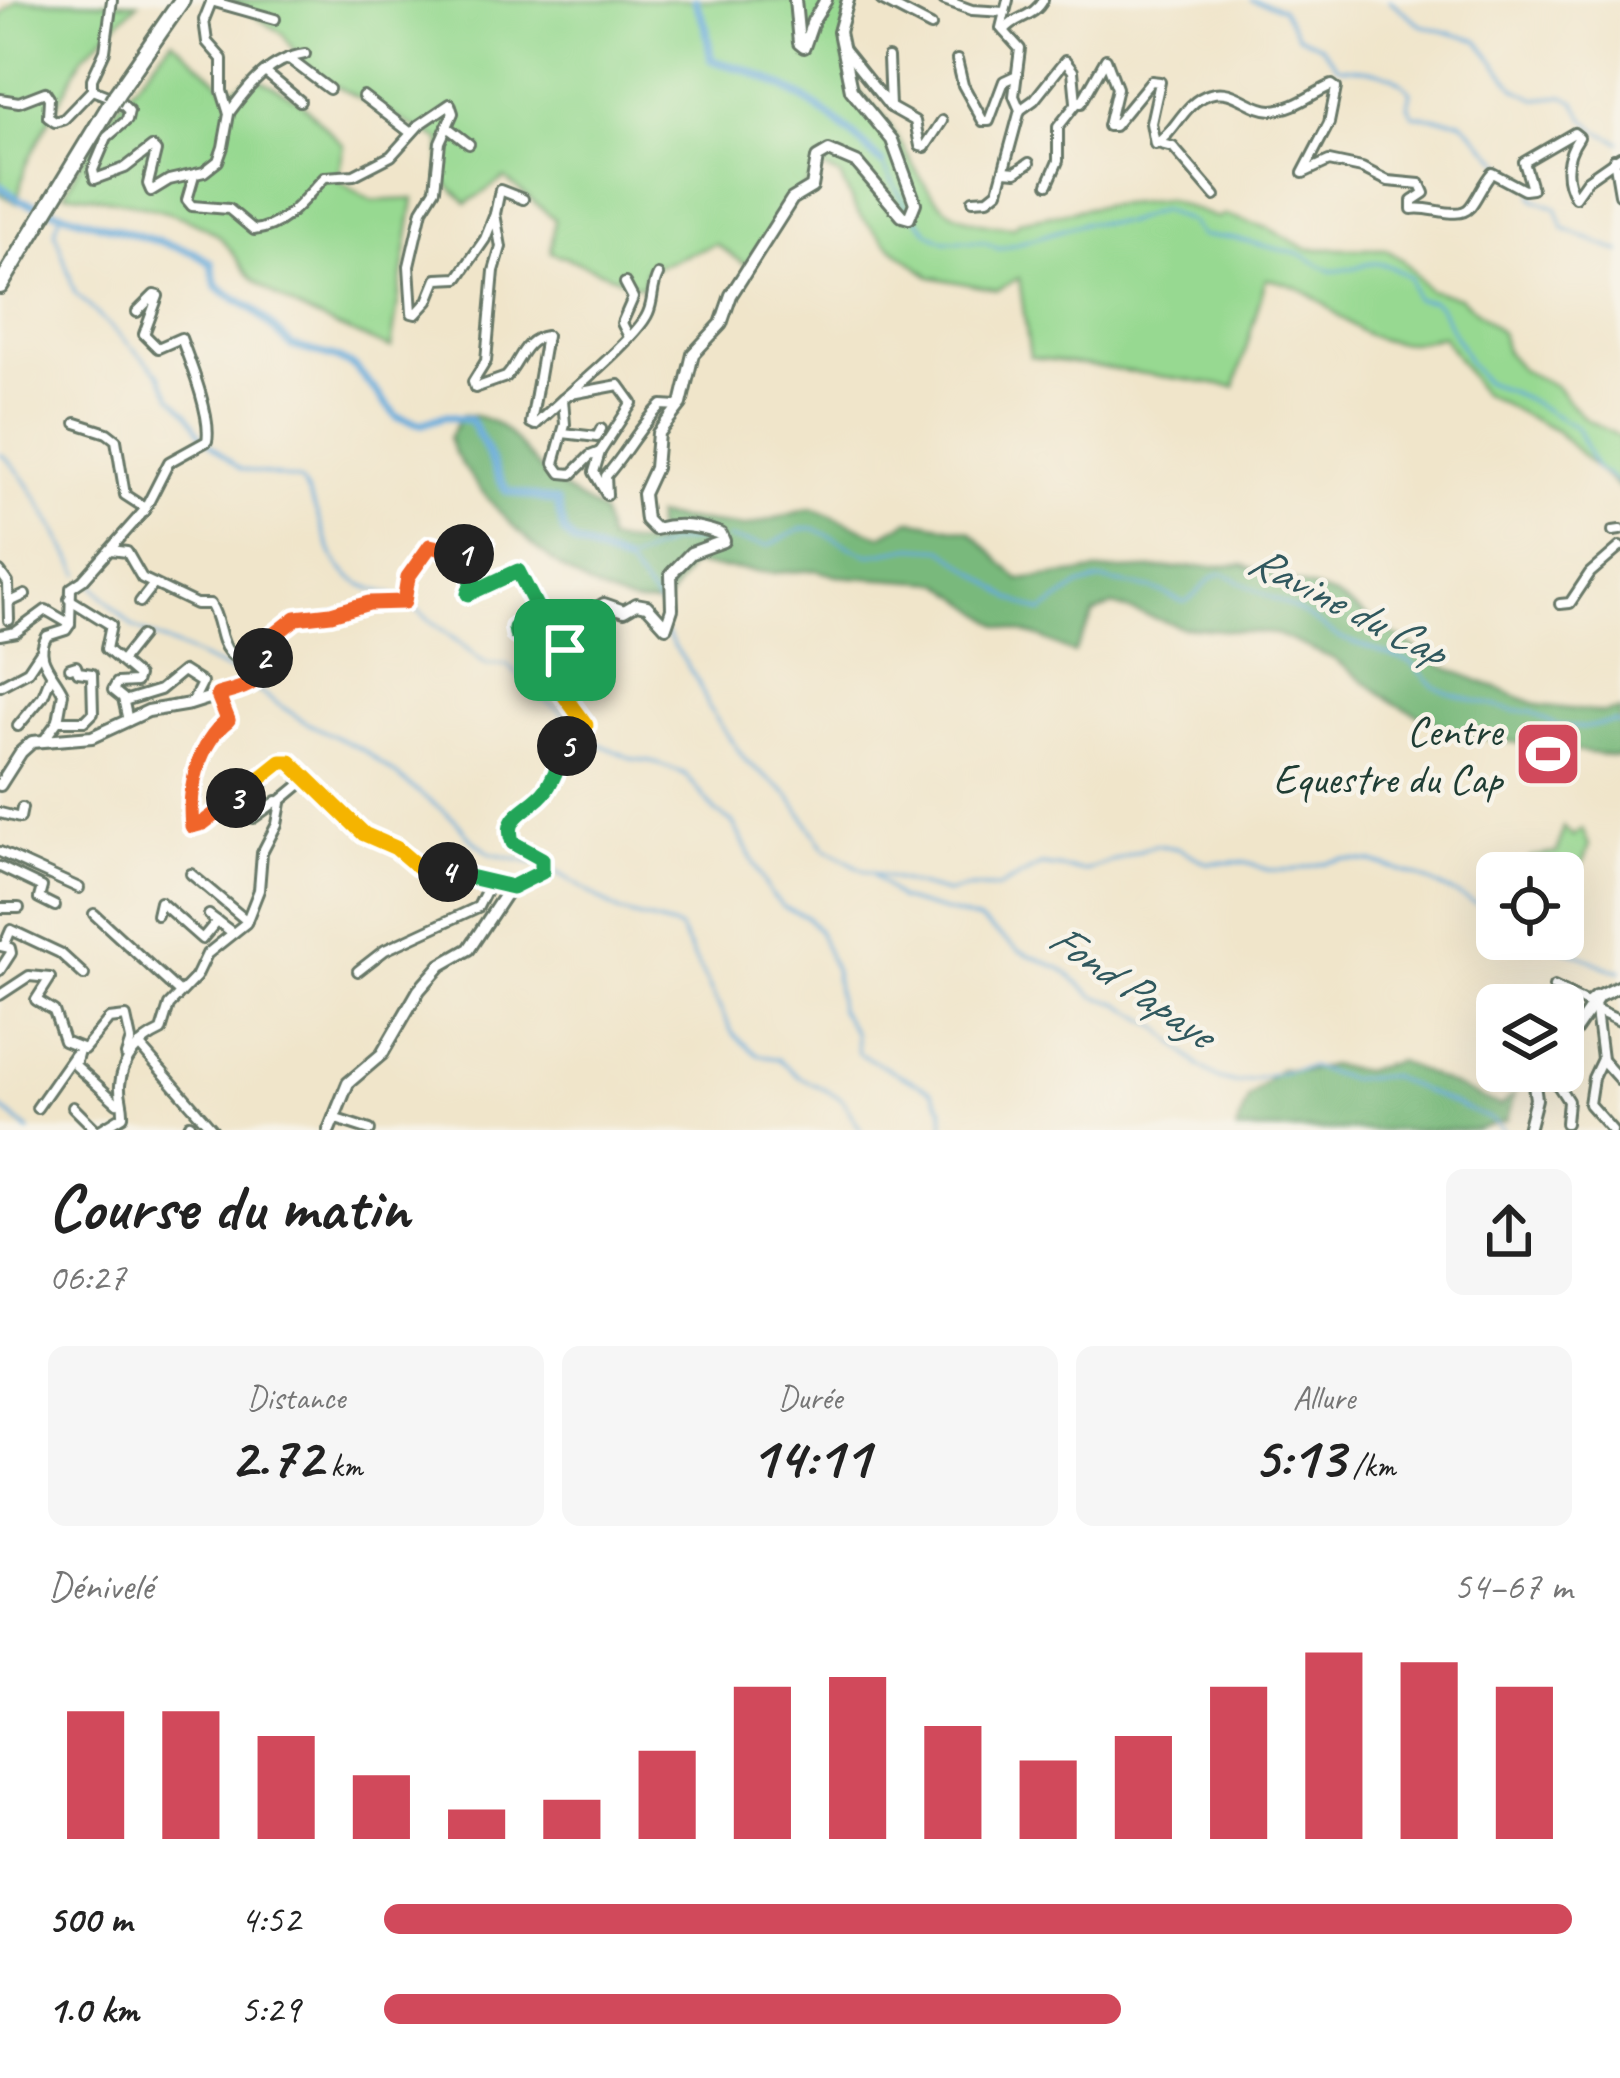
<!DOCTYPE html>
<html lang="fr">
<head>
<meta charset="utf-8">
<style>
	:root { --surface:#fff; --page:#f6f6f6; --text:#222; --muted:#767676; --accent:#d1495b }
	body { margin:0; font-family:Caveat,sans-serif; background:var(--page); color:var(--text); height:100vh; display:flex; flex-direction:column; font-size:45px; white-space:nowrap }
	* { box-sizing:border-box; margin:0 }
	p { font-size:39px; color:var(--muted) }
	.icon { flex:none; width:66px; height:66px; fill:none; stroke:currentColor; stroke-width:2; stroke-linecap:round; stroke-linejoin:round }
	.map { position:relative; height:1130px; overflow:hidden }
	.drawer { display:flex; flex-direction:column; background:var(--surface); flex:1 }
	.drawer>* { flex:none }
	.controls { position:absolute; left:1476px; top:852px; display:grid; gap:24px }
	.controls a { display:grid; place-items:center; width:108px; height:108px; border-radius:18px; background:var(--surface); box-shadow:0 12px 48px #0002; font-size:60px }
	.pin { position:absolute; display:grid; place-items:center; width:102px; height:102px; color:#fff; margin:-51px; border-radius:24px; box-shadow:0 6px 18px #0006 }
	.km { position:absolute; width:60px; height:60px; margin:-30px; border-radius:50%; background:#222; color:#fff; font-size:33px; line-height:60px; text-align:center }
	.round { display:grid; place-items:center; flex:none; width:126px; height:126px; border-radius:18px; background:var(--page) }
	.summary { display:flex; align-items:center; justify-content:space-between; height:204px; padding:0 48px }
	h1 { font-size:66px; font-weight:600; line-height:90px }
	.stats { display:grid; grid-template-columns:repeat(3,1fr); gap:18px; height:204px; padding:12px 48px }
	.stats div { display:grid; align-content:center; border-radius:18px; background:var(--page); text-align:center }
	.stats b { font-size:60px; font-weight:600 }
	.stats small { font-size:33px; font-weight:400 }
	.stats p { font-size:33px }
	.chart { height:336px; padding:24px 48px }
	.chart p { display:flex; justify-content:space-between }
	.chart svg { width:100%; height:216px; margin-top:12px; stroke:var(--accent); stroke-width:6 }
	ul { padding:0 48px; list-style:none; font-size:39px }
	li { display:grid; grid-template-columns:192px 144px 1fr; align-items:center; height:90px }
	li i { height:30px; border-radius:15px; background:var(--accent) }
	.map>svg:first-child { display:block }
	.green { fill:#97d991; stroke:#5b8b62; stroke-width:3 }
	.forest { fill:#79b97b; stroke:#4c7b58; stroke-width:3 }
	.lines { fill:none; stroke-linecap:round; stroke-linejoin:round }
	.stream { stroke:#65aada; stroke-width:3 }
	.river { stroke:#65aada; stroke-width:8 }
	.minor-casing { stroke:#687868; stroke-width:14 }
	.major-casing { stroke:#687868; stroke-width:16 }
	.highway-casing { stroke:#687868; stroke-width:20 }
	.minor { stroke:#fff; stroke-width:8 }
	.major { stroke:#fff; stroke-width:10 }
	.highway { stroke:#fff; stroke-width:14 }
	.highway-bridge-casing { stroke:#687868; stroke-width:20; stroke-linecap:butt }
	.highway-bridge { stroke:#fff; stroke-width:14 }
	.split-1-casing { stroke:#fff; stroke-width:24 }
	.split-2-casing { stroke:#fff; stroke-width:24 }
	.split-3-casing { stroke:#fff; stroke-width:24 }
	.split-4-casing { stroke:#fff; stroke-width:24 }
	.split-5-casing { stroke:#fff; stroke-width:24 }
	.split-6-casing { stroke:#fff; stroke-width:24 }
	.split-1 { stroke:#22a559; stroke-width:15 }
	.split-2 { stroke:#f0652b; stroke-width:15 }
	.split-3 { stroke:#f0652b; stroke-width:15 }
	.split-4 { stroke:#f5b400; stroke-width:15 }
	.split-5 { stroke:#22a559; stroke-width:15 }
	.split-6 { stroke:#f5b400; stroke-width:15 }
	.labels { text-anchor:middle; stroke-width:9; stroke-linejoin:round; paint-order:stroke }
	.poi-label { font-size:42px; fill:#1f3d34; stroke:#f7f3e8; text-anchor:end }
	.water-label { font-size:45px; font-style:italic; fill:#30585e; stroke:#f7f3e8 }
</style>
</head>
<body>
<div class="map">
<svg width="1620" height="1130" viewBox="0 0 1620 1130">
	<rect width="100%" height="100%" fill="#f7f3e8"/>
	<filter id="ink" filterUnits="userSpaceOnUse"><feTurbulence type="fractalNoise" baseFrequency=".00833" numOctaves="2"/><feDisplacementMap in="SourceGraphic" scale="24" xChannelSelector="R" yChannelSelector="G"/><feConvolveMatrix kernelMatrix="1 2 1 2 8 2 1 2 1" color-interpolation-filters="sRGB"/></filter>
	<filter id="wash" filterUnits="userSpaceOnUse"><feTurbulence type="fractalNoise" baseFrequency=".004" numOctaves="4" result="noise"/><feDisplacementMap in="SourceGraphic" scale="48" xChannelSelector="R" yChannelSelector="G"/><feGaussianBlur stdDeviation="2.7" result="paint"/><feColorMatrix in="noise" values="0 0 0 0 0 0 0 0 0 0 0 0 0 0 0 0 0 1.4 0 .05"/><feComposite in="paint" operator="in"/></filter>
	<g filter="url(#wash)">
		<rect width="100%" height="100%" fill="#f0e5ca"/>
		<g class="green">
			<polygon points="17,0 138,3 83,56 25,166 17,203 0,194 0,16"/>
			<path d="M230,0H828L850,10C842,31 843,63 854,84C860,97 877,107 885,119C927,178 925,224 1014,227L1020,221L1099,206L1167,200L1217,218L1226,215L1270,229L1307,249H1385L1403,260L1429,290L1460,297L1483,317L1501,333L1506,352L1522,370L1555,386L1584,418L1620,437V490L1556,431L1481,393L1442,336C1346,365 1344,289 1266,279L1235,387L1030,357L1019,278L997,290L931,277L887,244L857,212L840,176L820,167L746,265L716,244L646,270L643,288L551,252L555,219L505,178L467,203L440,177L441,141L309,72L283,34Z"/>
			<path d="M172,40L228,90L256,77L300,101L344,146L337,180L372,201L414,199L391,348C347,331 286,309 251,277C238,264 231,245 216,234C180,209 107,198 65,193L97,131Z"/>
			<polygon points="1563,827 1573,836 1582,829 1589,845 1566,911 1563,873 1512,873 1531,857 1557,853"/>
		</g>
		<g class="forest">
			<path d="M462,415C509,414 520,454 552,481C568,494 586,502 602,513L608,541L656,545L655,516L744,527L812,508L881,536L910,520L970,531L1019,580L1096,571L1243,565L1336,596L1442,666L1538,705L1602,713L1620,710V757L1461,735L1394,703L1332,658L1276,634L1182,627L1113,605L1094,614L1074,653L1039,637L1000,626L941,583L837,576L816,570L774,573L691,565L665,604C653,604 639,606 628,602C561,583 490,510 454,452L449,438Z"/>
			<polygon points="1398,1061 1500,1106 1514,1095 1507,1120 1475,1130 1236,1130 1248,1099 1280,1069 1307,1071 1330,1065 1364,1071"/>
		</g>
		<g class="lines">
			<g class="stream">
				<path d="M1251,0L1281,8L1297,35L1320,45L1338,67C1368,70 1389,67 1411,92L1408,105L1413,115L1461,121L1527,187"/>
				<polyline points="1389,0 1421,25 1478,41 1515,88 1536,99 1564,96 1575,102 1585,119 1598,131 1620,142"/>
				<polyline points="882,163 909,211"/>
				<polyline points="1531,193 1534,199 1556,208 1564,229 1620,252"/>
				<path d="M61,213L55,231L75,293L159,373L171,396L188,413L202,437L240,469L299,480C324,510 321,558 354,580C367,589 385,592 399,597"/>
				<path d="M915,217L929,233L944,241L984,242L999,249L1085,223H1125L1161,210L1190,222L1201,236L1233,238L1302,255L1331,271C1370,270 1369,250 1410,278L1415,299L1432,301L1440,307L1469,363L1484,381L1525,398L1577,428L1596,468L1620,485"/>
				<path d="M0,454C25,467 64,547 80,574"/>
				<path d="M728,539L768,546L801,529L813,528L868,555L912,547L943,549L1012,599L1042,612L1079,586L1100,580L1153,589L1184,602C1200,596 1207,575 1223,573L1302,613L1338,637L1412,663L1435,687L1453,695L1514,711L1531,712L1556,725L1584,728L1613,722L1620,724"/>
				<polyline points="88,580 133,627 246,678"/>
				<polyline points="411,605 486,664 508,665 539,697 561,711 578,730"/>
				<polyline points="665,612 625,563 670,543 715,539"/>
				<polyline points="666,633 698,682 710,710 746,761 790,796 824,848 865,871 947,893 967,888 998,888 1041,865 1085,871 1156,845 1180,849 1207,863 1243,862 1269,870 1293,870 1343,859 1372,862 1417,876 1497,913"/>
				<polyline points="255,689 305,722 365,751 455,820 471,839 491,854 534,863"/>
				<polyline points="586,738 633,759 650,761 685,774 716,812 733,823 769,892 783,907 807,917 818,930 835,972 839,1009 855,1033 858,1053 932,1091 943,1109 944,1130"/>
				<polyline points="549,867 620,912 679,928 733,1034 758,1055 779,1059 798,1076 841,1098 861,1130"/>
				<polyline points="875,876 899,899 980,921 1020,951 1062,969 1094,996 1120,1004 1161,1029 1200,1067 1219,1079 1236,1083 1310,1067 1350,1079 1389,1076 1492,1120 1503,1130"/>
				<path d="M1531,939C1546,950 1564,947 1581,955C1595,962 1604,968 1620,971"/>
				<polyline points="0,1107 29,1130"/>
			</g>
			<g class="river">
				<path d="M695,0L706,28L711,59C723,65 735,66 747,70C799,91 844,123 882,163"/>
				<path d="M0,186L19,200L193,252L211,263L217,287L253,309L292,346L334,357L355,367L397,417L422,424L445,416L470,420C485,443 492,468 507,491L557,502L564,532L575,543L625,563"/>
			</g>
		</g>
	</g>
	<g filter="url(#ink)">
		<g class="lines">
			<g class="minor-casing">
				<g id="minor">
					<polyline points="881,0 931,26"/>
					<polyline points="944,0 972,10 1005,12"/>
					<path d="M1008,0L1001,28L1020,49L1014,96L1020,110L1034,100L1065,61L1073,71L1076,102L1081,103L1106,59L1117,88L1108,126H1114L1151,81L1160,82L1151,123L1155,144C1176,133 1183,102 1210,94C1233,86 1250,110 1272,110C1295,109 1311,94 1332,85L1336,88L1329,123L1303,173L1329,161L1362,168L1388,181L1420,184L1424,193L1412,201V209C1429,205 1458,221 1470,207C1478,197 1483,183 1492,173L1524,190L1532,189L1524,162L1574,133L1579,137C1566,156 1563,177 1575,197L1587,180L1620,157"/>
					<polyline points="211,1 275,19"/>
					<path d="M1004,31C1014,16 1034,18 1043,0"/>
					<polyline points="842,47 890,107 888,58"/>
					<polyline points="288,58 329,89"/>
					<polyline points="957,60 963,85 983,121 989,121 1004,81 1017,75"/>
					<polyline points="265,72 300,101"/>
					<polyline points="92,90 92,79 105,51 112,0"/>
					<polyline points="363,96 411,133"/>
					<polyline points="0,99 19,102 45,92 49,98 48,117 55,122 64,119 92,90 118,100 129,111 127,120 107,137 93,170 95,179 125,168 152,147 156,151 148,184 151,191 169,180 204,172 218,161 223,147 229,114 222,91 222,59 207,42 204,20 212,0"/>
					<polyline points="890,107 915,121 920,146 925,147 942,121"/>
					<path d="M229,113C249,85 270,59 305,54"/>
					<polyline points="447,127 469,144"/>
					<polyline points="1161,144 1173,147 1215,196"/>
					<polyline points="1614,159 1620,194"/>
					<polyline points="1005,171 1016,172 1029,163"/>
					<path d="M194,176L187,200L192,206L229,209L254,230C286,227 305,197 325,177L354,175L391,156L419,125L450,104L453,113L440,142L435,189L422,210L409,266L412,313L416,314L428,301L437,279L458,278L485,239L495,214L501,247L494,271L486,361L473,382L475,388L506,377C520,363 523,339 546,336L531,423L535,425L563,399L565,424L554,463L561,473L572,474L590,456L600,452L594,472L607,495L606,476C627,453 639,426 662,405L678,406"/>
					<polyline points="1048,184 1058,161 1058,127 1077,103"/>
					<polyline points="973,200 988,199 998,191 1020,110"/>
					<polyline points="495,214 500,190 523,199"/>
					<polyline points="625,283 633,298 622,323 628,335"/>
					<polyline points="571,394 619,385 632,403 600,452"/>
					<path d="M563,399C582,383 640,333 648,313C654,300 651,288 658,275"/>
					<polyline points="76,423 107,433 116,440 125,495 145,508"/>
					<polyline points="563,433 597,437 601,429"/>
					<polyline points="1613,531 1620,530"/>
					<path d="M111,550L127,552L142,578L196,604H210C221,620 218,639 229,652C241,666 249,657 258,680"/>
					<polyline points="0,572 8,583 9,620"/>
					<polyline points="69,599 111,625 106,649 138,676 136,682 117,683 113,690 123,698 128,721"/>
					<polyline points="10,602 25,595"/>
					<polyline points="140,602 154,584"/>
					<polyline points="1560,604 1570,603 1590,573 1620,547"/>
					<path d="M70,624L71,588L83,580L144,511L169,462L207,441C212,417 190,362 181,338L158,348L144,334L158,296L154,295L137,312"/>
					<path d="M0,635L16,632L46,610L70,624L66,630L47,636C33,659 54,673 63,693L58,721L44,740"/>
					<polyline points="121,661 141,636"/>
					<polyline points="0,686 28,671 40,653"/>
					<polyline points="124,701 160,690 183,671 202,683 193,701"/>
					<polyline points="58,721 85,721 93,713 92,674 78,672 76,666 70,668"/>
					<polyline points="18,726 43,696 51,676"/>
					<polyline points="261,779 281,762 291,762 364,834 396,849 417,866 511,886"/>
					<polyline points="279,802 308,778"/>
					<polyline points="0,813 20,818 22,808"/>
					<polyline points="0,852 79,888"/>
					<polyline points="0,867 42,887 39,898 55,906"/>
					<polyline points="191,874 247,921"/>
					<polyline points="0,908 19,908"/>
					<polyline points="94,914 180,993"/>
					<polyline points="157,915 160,902 202,939 217,921"/>
					<polyline points="209,915 233,933"/>
					<polyline points="4,946 11,930 60,953 84,975"/>
					<polyline points="0,970 11,953 10,948 1,946"/>
					<polyline points="358,971 385,950 478,907 490,883"/>
					<polyline points="1554,987 1587,1003 1595,996"/>
					<polyline points="0,995 29,976 50,978 36,1000 54,1011 64,1041 84,1049 109,1019 126,1017 131,1040 126,1055"/>
					<polyline points="1595,1003 1602,1059 1593,1078 1589,1104 1612,1130"/>
					<polyline points="1600,1012 1620,1021"/>
					<polyline points="139,1045 213,1130"/>
					<polyline points="79,1050 75,1065 117,1103"/>
					<polyline points="1603,1061 1620,1080"/>
					<polyline points="1552,1071 1552,1076 1568,1101 1566,1123"/>
					<polyline points="73,1107 96,1130"/>
					<polyline points="37,1108 74,1055"/>
					<polyline points="333,1118 370,1130"/>
					<path d="M100,1130L123,1116C124,1105 119,1096 120,1085C122,1059 139,1041 161,1031L169,1005L196,977L207,954L246,923L259,890L262,853L277,824L281,803L277,801L253,818L249,814L263,784L257,779L198,826H192L199,764L210,734L228,720L218,695"/>
					<polyline points="187,1130 190,1124"/>
				</g>
			</g>
			<g class="major-casing">
				<g id="major">
					<polyline points="795,0 799,43 804,47 813,21 826,0"/>
					<polyline points="0,785 21,752 32,742 92,737 148,711 190,704 253,684 261,674 268,640 296,618 369,603 401,604 406,598 408,577 430,546 458,555 485,544 468,594 518,571 536,606 515,628 516,634 527,642 565,650"/>
					<polyline points="1563,1048 1599,996 1620,986"/>
					<path d="M329,1130L348,1083L382,1054L419,990L441,965L469,949L508,890L539,875L544,868L541,857L513,843L510,830L515,817L544,793L569,742L586,731C582,712 559,701 556,683C551,655 582,616 604,604L624,611L636,604L647,606L666,627L672,609L671,574L691,553L724,541L721,534C698,526 679,523 655,529L646,520L643,494L655,468L658,433L681,404L693,354L721,324L731,295L792,199L812,187L817,158L829,151L857,163L902,216L909,218L915,203L892,140L851,90L839,32L848,0"/>
					<polyline points="1528,1130 1536,1099 1532,1071"/>
				</g>
			</g>
			<g class="highway-casing">
				<g id="highway">
					<polyline points="116,95 182,0"/>
					<polyline points="0,286 112,102"/>
				</g>
			</g>
			<use href="#minor" class="minor"/>
			<use href="#major" class="major"/>
			<use href="#highway" class="highway"/>
			<g class="highway-bridge-casing">
				<polyline id="highway-bridge" points="112,102 116,95"/>
			</g>
			<use href="#highway-bridge" class="highway-bridge"/>
		</g>
	</g>
	<g class="lines" filter="url(#ink)">
		<g class="split-1-casing">
			<polyline id="split-1" points="464,554 485,544 468,594 518,571 536,606 515,628 516,634 527,642 565,650"/>
		</g>
		<g class="split-2-casing">
			<polyline id="split-2" points="263,658 268,640 296,618 331,614 369,603 404,602 408,577 430,546 464,554"/>
		</g>
		<g class="split-3-casing">
			<path id="split-3" d="M236,798L203,823L192,826C188,789 198,743 228,720L218,695C241,688 262,687 263,658"/>
		</g>
		<g class="split-4-casing">
			<polyline id="split-4" points="236,798 281,762 290,762 364,834 396,848 417,866 448,872"/>
		</g>
		<g class="split-5-casing">
			<path id="split-5" d="M448,872L512,887L542,872V859L513,843C501,814 532,810 546,790C555,777 560,760 567,746"/>
		</g>
		<g class="split-6-casing">
			<polyline id="split-6" points="565,650 556,684 586,725 584,735 567,746"/>
		</g>
		<use href="#split-1" class="split-1"/>
		<use href="#split-2" class="split-2"/>
		<use href="#split-3" class="split-3"/>
		<use href="#split-4" class="split-4"/>
		<use href="#split-5" class="split-5"/>
		<use href="#split-6" class="split-6"/>
	</g>
	<defs>
		<g id="stadium-square" transform="scale(3.45)"><rect x="-9" y="-9" width="18" height="18" rx="4" fill="#d1495b" stroke="#f7f3e8"/><path d="M0-5a6.5 5 0 1 0 0 10a6.5 5 0 1 0 0-10ZM-3.5-1.8h7v3.6h-7Z" fill="#fff"/></g>
	</defs>
	<g fill-rule="evenodd">
		<use href="#stadium-square" x="1548" y="754"/>
	</g>
	<g class="labels">
		<g class="poi-label">
			<text x="1502" y="745">Centre<tspan x="1502" dy="48">Equestre du Cap</tspan></text>
		</g>
		<g class="water-label">
			<text transform="translate(1348 604) rotate(27)" y="16">Ravine du Cap</text>
			<text transform="translate(1132 984) rotate(34)" y="16">Fond Papaye</text>
		</g>
	</g>
</svg>
<div class="controls">
<a><svg class="icon" aria-label="locate" viewBox="0 0 24 24"><circle cx="12" cy="12" r="6"/><path d="M12 2v4M12 18v4M2 12h4M18 12h4"/></svg></a>
<a><svg class="icon" aria-label="layers" viewBox="0 0 24 24"><path d="M12 4l9 5-9 5-9-5zM3 14l9 5 9-5"/></svg></a>
</div>
<div class="pin" style="left:565px;top:650px;background:#1e9e55"><svg class="icon" aria-label="arrive" viewBox="0 0 24 24"><path d="M6 21V4h12l-3 4 3 4H6"/></svg></div>
<b class="km" style="left:464px;top:554px">1</b>
<b class="km" style="left:263px;top:658px">2</b>
<b class="km" style="left:236px;top:798px">3</b>
<b class="km" style="left:448px;top:872px">4</b>
<b class="km" style="left:567px;top:746px">5</b>
</div>
<section class="drawer">
<div class="summary"><div><h1>Course du matin</h1><p>06:27</p></div><a class="round"><svg class="icon" aria-label="share" viewBox="0 0 24 24"><path d="M12 15V3M7 8l5-5 5 5M5 13v7h14v-7"/></svg></a></div>
<div class="stats">
<div><p>Distance</p><b>2.72<small> km</small></b></div>
<div><p>Durée</p><b>14:11</b></div>
<div><p>Allure</p><b>5:13<small> /km</small></b></div>
</div>
<div class="chart"><p><span>Dénivelé</span>54–67 m</p>
<svg viewBox="0 0 160 44" preserveAspectRatio="none"><path d="M5 44V18M15 44V18M25 44V23M35 44V31M45 44V38M55 44V36M65 44V26M75 44V13M85 44V11M95 44V21M105 44V28M115 44V23M125 44V13M135 44V6M145 44V8M155 44V13"/></svg>
</div>
<ul>
<li><b>500 m</b>4:52<i style="width:100%"></i></li>
<li><b>1.0 km</b>5:29<i style="width:62%"></i></li>
</ul>
</section>
</body>
</html>
